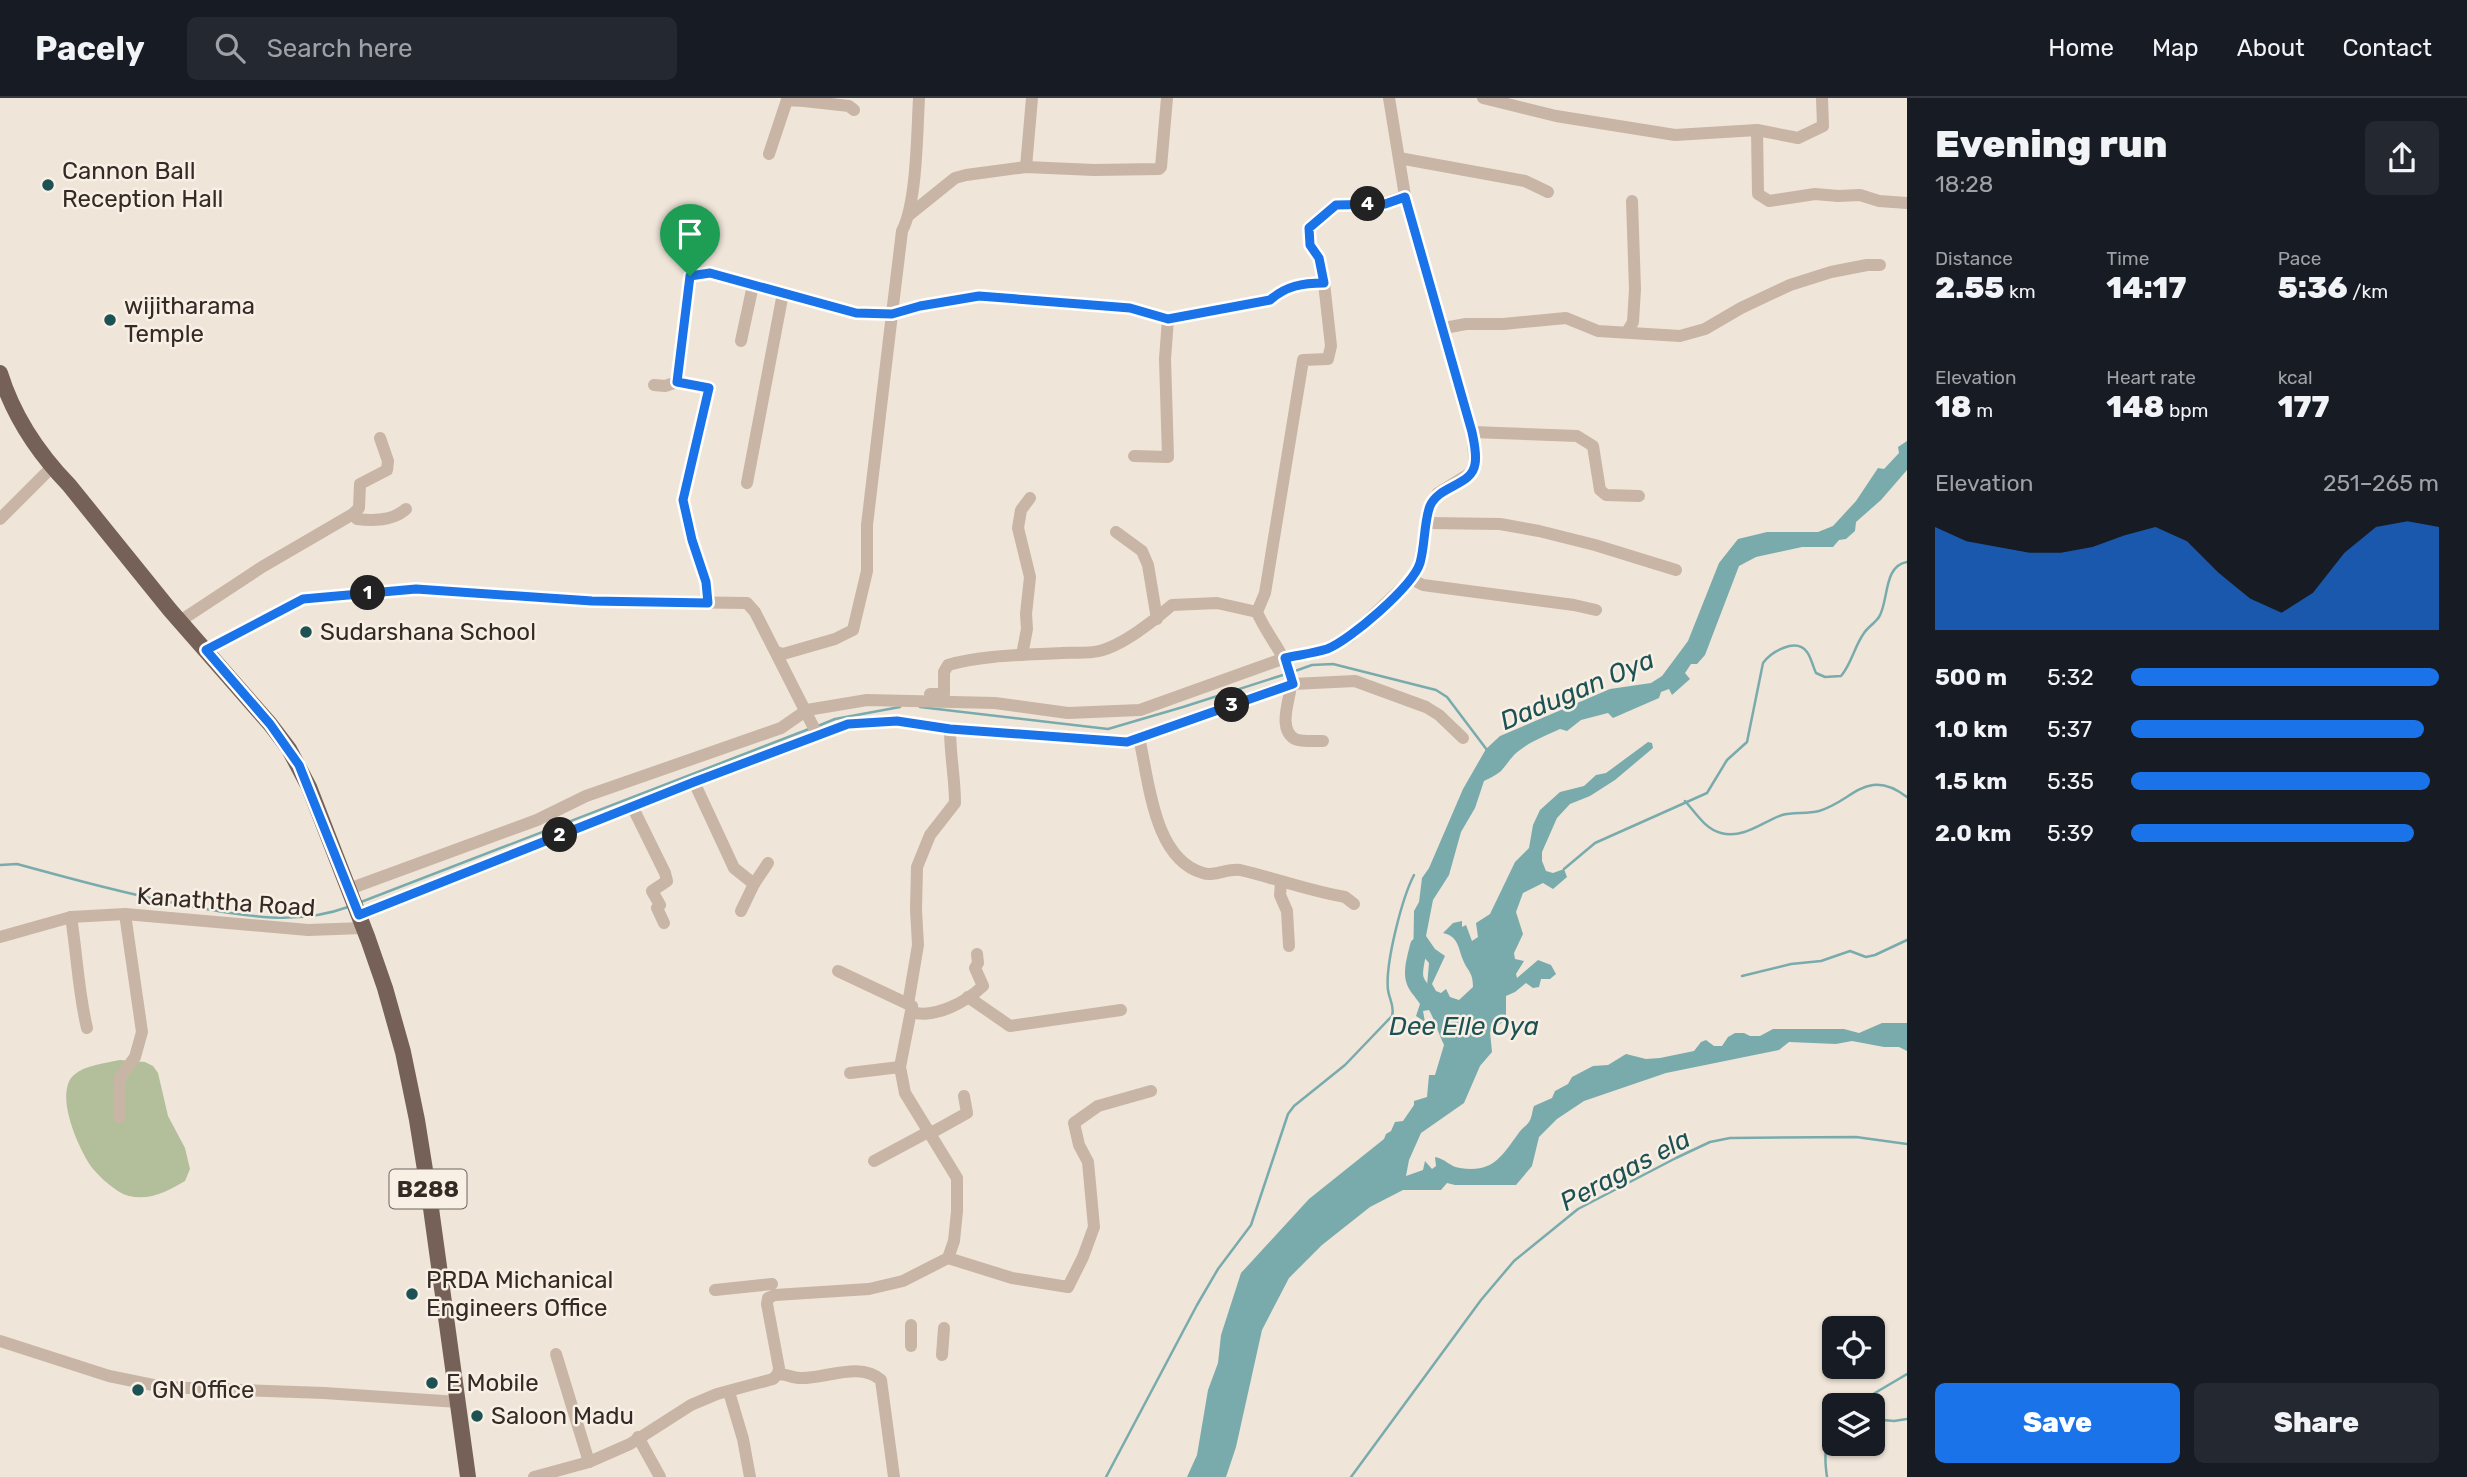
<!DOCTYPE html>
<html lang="en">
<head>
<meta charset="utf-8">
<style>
	:root { --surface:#171b24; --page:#242831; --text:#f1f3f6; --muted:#9ea1a6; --line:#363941; --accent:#1a73e8 }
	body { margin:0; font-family:Rubik,sans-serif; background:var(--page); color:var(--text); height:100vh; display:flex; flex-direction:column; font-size:26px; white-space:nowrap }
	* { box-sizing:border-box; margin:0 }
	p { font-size:23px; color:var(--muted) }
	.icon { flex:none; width:38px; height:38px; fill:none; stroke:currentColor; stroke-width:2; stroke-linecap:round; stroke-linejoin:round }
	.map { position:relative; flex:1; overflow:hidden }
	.details { display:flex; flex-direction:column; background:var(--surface); width:560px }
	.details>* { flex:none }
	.fabs { position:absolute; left:1822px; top:1218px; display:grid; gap:14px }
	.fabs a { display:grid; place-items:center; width:63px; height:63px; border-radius:10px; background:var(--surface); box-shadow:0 2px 5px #0004; font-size:35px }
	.pin { position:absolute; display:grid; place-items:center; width:60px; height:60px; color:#fff; margin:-72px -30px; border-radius:50% 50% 50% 0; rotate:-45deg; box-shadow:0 0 7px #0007 }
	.pin .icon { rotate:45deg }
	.km { position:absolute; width:35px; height:35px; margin:-18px; border-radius:50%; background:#222; color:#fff; font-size:19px; line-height:35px; text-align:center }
	.round { display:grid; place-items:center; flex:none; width:74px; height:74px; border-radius:10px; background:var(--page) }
	.overview { display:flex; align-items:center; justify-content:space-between; height:119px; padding:0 28px }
	h1 { font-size:38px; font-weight:800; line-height:52px }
	.stats { display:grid; grid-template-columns:repeat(3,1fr); gap:10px; height:119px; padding:7px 28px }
	.stats div { display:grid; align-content:center }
	.stats b { font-size:30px; font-weight:800 }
	.stats small { font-size:19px; font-weight:400 }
	.stats p { font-size:19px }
	.chart { height:196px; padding:14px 28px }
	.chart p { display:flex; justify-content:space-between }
	.chart svg { width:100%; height:126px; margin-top:7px; fill:var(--accent); opacity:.7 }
	.action { display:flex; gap:14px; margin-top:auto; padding:14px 28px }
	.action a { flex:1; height:80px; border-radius:10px; background:var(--accent); color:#fff; font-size:28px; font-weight:800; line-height:80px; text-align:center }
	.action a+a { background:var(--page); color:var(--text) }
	ul { padding:0 28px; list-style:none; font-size:23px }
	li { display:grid; grid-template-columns:112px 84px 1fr; align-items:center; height:52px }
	li i { height:18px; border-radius:9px; background:var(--accent) }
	header { display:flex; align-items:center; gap:42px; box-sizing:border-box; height:98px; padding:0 35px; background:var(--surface); border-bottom:2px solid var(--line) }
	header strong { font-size:33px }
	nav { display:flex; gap:38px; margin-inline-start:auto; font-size:24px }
	.search { width:490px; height:63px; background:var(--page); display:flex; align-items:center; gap:18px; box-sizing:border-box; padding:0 24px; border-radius:10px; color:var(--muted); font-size:26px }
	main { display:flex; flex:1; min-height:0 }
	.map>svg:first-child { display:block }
	.green { fill:#b3bf9a }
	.water { fill:#79abad }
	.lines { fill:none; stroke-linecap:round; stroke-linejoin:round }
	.stream { stroke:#79abad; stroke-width:2.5 }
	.river { stroke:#79abad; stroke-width:18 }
	.minor { stroke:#c8b5a5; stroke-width:12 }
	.major { stroke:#766158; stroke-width:16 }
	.route-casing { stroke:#fff; stroke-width:14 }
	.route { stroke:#1a73e8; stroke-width:9 }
	.poi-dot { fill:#1d5254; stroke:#f8efe5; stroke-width:2.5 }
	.labels { text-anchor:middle; stroke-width:5; stroke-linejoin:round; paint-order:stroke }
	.shield { fill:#f8efe5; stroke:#6f655f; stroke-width:2 }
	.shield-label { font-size:23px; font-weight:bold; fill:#342a26 }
	.poi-label { font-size:24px; fill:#342a26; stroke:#f8efe5; text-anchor:start }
	.street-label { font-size:24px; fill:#342a26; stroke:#f8efe5 }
	.water-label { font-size:26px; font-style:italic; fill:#1d5254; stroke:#f8efe5 }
</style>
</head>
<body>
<header>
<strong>Pacely</strong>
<div class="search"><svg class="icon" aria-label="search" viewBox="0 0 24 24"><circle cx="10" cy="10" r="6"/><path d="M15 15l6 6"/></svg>Search here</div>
<nav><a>Home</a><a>Map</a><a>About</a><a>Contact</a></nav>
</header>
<main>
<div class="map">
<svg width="1907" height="1379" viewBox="0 0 1907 1379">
	<rect width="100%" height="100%" fill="#f0e5d9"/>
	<path class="green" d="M120,962L145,964L153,968L158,975L168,1018L185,1050L190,1071L185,1083C168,1093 150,1103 129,1098C117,1095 102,1081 94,1072C80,1055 53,995 74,977C85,967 106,965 120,962Z"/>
	<path class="water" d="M1907,343V372L1881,402L1856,424L1855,433L1846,441L1839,442L1833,449H1802L1756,459L1739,468L1705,557L1697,566H1691L1685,575L1690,581L1672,597L1669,591L1661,594L1659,600L1613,620L1608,615L1581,622L1567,633L1560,631C1545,638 1526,645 1514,657C1500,673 1505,673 1484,683L1475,710L1461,734L1449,777L1433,802L1426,838L1435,851L1445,858L1432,886L1436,893L1441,895L1446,891L1450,899L1459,902L1473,889C1473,874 1468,874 1463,862C1458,849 1458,838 1443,835L1453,825L1462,823V829L1466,827L1472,843L1478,839L1476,825L1490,816L1515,764L1529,750L1533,727L1540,712L1560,694L1584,688L1596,677L1606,675L1648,644L1652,645L1653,650L1615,682L1590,698L1570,706L1557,720L1542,754V763L1546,773L1553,775L1564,771L1567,779L1553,791L1543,785L1523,795L1516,814L1523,836L1514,855L1515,861L1524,863L1516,876L1517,880L1538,862L1551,867L1556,876L1550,881H1541L1539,889L1533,890L1526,885L1515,894L1506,898V921L1490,934L1492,954L1480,968L1464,1005L1421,1035L1409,1062L1406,1078L1423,1072L1425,1063L1432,1071L1436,1068L1435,1059C1446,1061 1450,1069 1460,1070C1493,1075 1501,1059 1518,1036C1521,1031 1526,1028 1529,1024C1532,1020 1532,1013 1534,1008L1552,1000L1555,993L1568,986L1572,979L1593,968L1608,967L1626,956L1646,961L1660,960L1694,953L1701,944L1706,942L1714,948H1722L1728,939L1735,935H1744L1750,938H1760L1773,931H1844L1859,935L1882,925H1907V953L1899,949H1884L1852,943L1836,946L1789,944L1779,952L1666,975L1584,1003L1557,1021L1539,1039L1532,1068L1516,1087H1455L1447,1085L1441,1092H1403L1370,1109L1322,1147L1289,1180L1262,1232L1236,1349L1226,1379H1187L1197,1357L1208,1292L1218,1265L1221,1237L1241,1175L1309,1101L1384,1041L1386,1036L1391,1033L1395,1024L1403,1023L1414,1007V1003L1427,999L1429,977H1435L1444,947C1439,937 1434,920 1429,912L1423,913L1425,924L1416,918L1420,906L1415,899L1414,891H1418L1421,886L1424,890L1427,888L1429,865L1422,857L1419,871H1413L1414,813L1419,804L1422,780L1429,770L1463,691L1486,651L1500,638L1610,591L1651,585L1662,578L1688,543L1719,465L1738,441L1767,434H1818L1833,428L1856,403L1878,370L1884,371L1899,355L1898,349Z"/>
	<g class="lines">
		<g class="stream">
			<polyline points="1295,573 1312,567 1333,566 1436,592 1447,599 1487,652"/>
			<polyline points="920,609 1108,631 1183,609 1286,576"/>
			<polyline points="818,628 835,621 900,609"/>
			<path d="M1685,703C1696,715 1705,731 1721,735C1744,741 1762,724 1782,717C1793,714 1807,716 1819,713C1852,704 1867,668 1907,699"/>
			<path d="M0,767L17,766C72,781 127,796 184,807C239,817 294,829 348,809"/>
			<path d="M1564,771L1595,745L1707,695L1727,662L1747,644L1763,565C1771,554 1796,539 1807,554C1811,559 1813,569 1816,575L1825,579L1841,578C1852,565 1854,549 1864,535C1868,529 1875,525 1879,519C1889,503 1883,468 1907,464"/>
			<polyline points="361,804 809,631"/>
			<polyline points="1742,878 1791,866 1821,863 1850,853 1866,859 1875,857 1907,842"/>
			<polyline points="1847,1307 1858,1305 1907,1276"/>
			<polyline points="1872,1321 1894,1323 1907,1321"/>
			<path d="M1106,1379L1197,1207L1218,1171L1251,1127L1288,1016L1294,1008L1345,967L1392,918C1395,908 1389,901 1388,892C1385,866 1402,800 1414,777"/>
			<polyline points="1351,1379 1481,1202 1514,1163 1578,1111 1676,1060 1710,1044 1730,1040 1856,1039 1907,1046"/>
			<path d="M1827,1379C1825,1365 1823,1345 1834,1335"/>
		</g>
		<path class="river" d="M1419,848C1411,879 1410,885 1435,905"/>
		<g class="minor">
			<polyline points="804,0 804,3 849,8 854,12"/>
			<polyline points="1483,0 1556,18 1675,37 1757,32 1758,96 1769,103 1815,96 1838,98 1860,97 1879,103 1907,105"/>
			<polyline points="1757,32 1798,40 1823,28 1822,0"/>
			<polyline points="769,56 787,2 804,3"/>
			<polyline points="1399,60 1525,83 1548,94"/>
			<polyline points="1026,69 1032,0"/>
			<polyline points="909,117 955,80 966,77 1026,69 1094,72 1159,71 1161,69 1167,0"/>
			<polyline points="1444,230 1466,226 1503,226 1566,220 1598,233 1680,238 1705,231 1741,210 1790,187 1831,174 1867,167 1880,167"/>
			<polyline points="1627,234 1633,224 1635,191 1632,103"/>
			<polyline points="741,243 753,187"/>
			<polyline points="654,287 665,288 677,284"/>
			<polyline points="1472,334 1577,338 1593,348 1600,392 1606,397 1639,398"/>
			<polyline points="1134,358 1168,359 1165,261 1168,221"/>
			<polyline points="747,385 783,195"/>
			<path d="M353,416L357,421C374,423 393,423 406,411"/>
			<polyline points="0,421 52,369"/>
			<polyline points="1428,425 1500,426 1539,433 1595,447 1676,472"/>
			<polyline points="1116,434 1142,453 1148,467 1157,521"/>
			<polyline points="1411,481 1423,487 1574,507 1596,512"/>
			<path d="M708,505L706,483L692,442L683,402L709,290L677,284L690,178L710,175L856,215L892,216L902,133C917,105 917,34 919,0"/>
			<polyline points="180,523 262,469 353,416 359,410 360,386 387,372 388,363 380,340"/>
			<polyline points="206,552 303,501 385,493 416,491 592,503 747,505 755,514 817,636"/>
			<path d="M776,554L783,556L835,541L853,532L867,473V427L892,216L920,208L979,198L1130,210L1168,221L1270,202C1286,188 1302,185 1324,185L1319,160L1310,147L1309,130L1336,107L1385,105L1405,98"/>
			<polyline points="1022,557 1027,531 1026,516 1030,479 1018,430 1021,412 1030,400"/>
			<path d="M1293,586C1287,557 1268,540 1257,514L1265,495L1303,262L1328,261L1331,248L1324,185"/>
			<path d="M1291,587C1290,601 1277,631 1295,641C1302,644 1315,643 1323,643"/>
			<path d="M930,596H944V574L948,567C981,557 1026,557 1061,555C1073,554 1087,556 1099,553C1122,548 1155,522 1172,507L1217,505L1257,514"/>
			<path d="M1139,640C1149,681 1153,761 1203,775C1214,779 1228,770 1240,772C1275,780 1309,793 1345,799L1354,806"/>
			<polyline points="694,684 734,770 754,786 768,765"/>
			<polyline points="632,708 665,775 667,783 652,793 660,807 657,810 664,825"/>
			<polyline points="1281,784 1280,797 1287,813 1289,848"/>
			<polyline points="349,791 537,722 586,698 781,630 807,612 867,602 995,605 1068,615 1140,612 1285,560 1327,551 1350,539 1411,481 1419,468 1429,409 1438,395 1472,374 1475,366 1472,334 1405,98 1389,0"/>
			<polyline points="741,813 754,786"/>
			<polyline points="359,817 694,684 848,626 897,623 950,631 1127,644 1279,590 1293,586 1355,583 1426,609 1439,617 1463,640"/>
			<path d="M71,819C77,856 78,893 87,930"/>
			<polyline points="0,839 71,819 125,816"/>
			<polyline points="838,873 908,906"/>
			<polyline points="968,899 1010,928 1121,912"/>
			<path d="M911,914C935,921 966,904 983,888L975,870L978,865L977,856"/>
			<polyline points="850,975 900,969"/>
			<polyline points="119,1019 120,980 135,959 142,934 125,816 308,832 364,830"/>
			<polyline points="931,1035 967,1015 964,998"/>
			<polyline points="874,1063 930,1033"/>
			<polyline points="948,1160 1012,1180 1068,1189 1083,1159 1094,1129 1088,1064 1079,1047 1074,1025 1098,1008 1151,993"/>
			<polyline points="715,1192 772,1186"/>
			<polyline points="911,1227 911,1248"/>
			<polyline points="0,1243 109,1278 163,1289 324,1295 458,1304"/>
			<polyline points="556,1256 589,1364"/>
			<polyline points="942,1257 944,1230"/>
			<path d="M778,1276C786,1276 793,1280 800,1280C825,1281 860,1263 881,1282L894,1379"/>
			<polyline points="729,1294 743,1341 750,1379"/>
			<polyline points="638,1339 660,1379"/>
			<path d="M534,1379L589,1364L630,1346L691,1307L717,1296L773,1281L778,1276L779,1270L767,1206L768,1200L775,1197L869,1191L903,1183L948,1160L954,1143L957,1113V1080L905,995L900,969L912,908L908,906L918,847L916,812L917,769L930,737L955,705C955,680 950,657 950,631"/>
		</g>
		<path class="major" d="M0,275C13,317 38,355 69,387L170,512L270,626L289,651L309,689L368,841L385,890L403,954L417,1022L430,1103L468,1379"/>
	</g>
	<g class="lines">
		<g class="route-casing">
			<path id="route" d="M1405,99L1472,334C1474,344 1477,356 1475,366C1472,388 1439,387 1430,408C1424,423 1425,448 1420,465C1413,488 1349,543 1327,551C1314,555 1299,557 1285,560L1293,586L1127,644L950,631L897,623L848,626L694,684L359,817L299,667L270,626L206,552L303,501L416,491L592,503L708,505L706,484L692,442L683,402L709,290L677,284L690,178L710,175L856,215L892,216L920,208L979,198L1130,210L1168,221L1270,202C1286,188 1302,185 1324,185L1319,160L1310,147L1309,130L1336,107L1385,106Z"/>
		</g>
		<use href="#route" class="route"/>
	</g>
	<g class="poi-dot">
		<circle cx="48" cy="87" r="7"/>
		<circle cx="110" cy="222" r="7"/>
		<circle cx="306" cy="534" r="7"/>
		<circle cx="412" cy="1196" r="7"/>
		<circle cx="432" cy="1285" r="7"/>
		<circle cx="138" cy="1292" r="7"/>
		<circle cx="477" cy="1318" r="7"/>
	</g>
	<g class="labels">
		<rect class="shield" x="389.5" y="1071.5" width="77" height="39" rx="5"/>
		<g class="shield-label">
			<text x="428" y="1099">B288</text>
		</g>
		<g class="poi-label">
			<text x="62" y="81">Cannon Ball<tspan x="62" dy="28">Reception Hall</tspan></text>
			<text x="124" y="216">wijitharama<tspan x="124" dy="28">Temple</tspan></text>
			<text x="320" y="542">Sudarshana School</text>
			<text x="426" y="1190">PRDA Michanical<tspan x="426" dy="28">Engineers Office</tspan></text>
			<text x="446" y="1293">E Mobile</text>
			<text x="152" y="1300">GN Office</text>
			<text x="491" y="1326">Saloon Madu</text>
		</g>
		<g class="street-label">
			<text transform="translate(226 804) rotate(4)" y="8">Kanaththa Road</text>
		</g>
		<g class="water-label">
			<text transform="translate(1577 592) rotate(-23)" y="9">Dadugan Oya</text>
			<text x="1464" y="937">Dee Elle Oya</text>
			<text transform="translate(1625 1072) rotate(-28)" y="9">Peragas ela</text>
		</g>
	</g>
</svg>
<div class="fabs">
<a><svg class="icon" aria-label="locate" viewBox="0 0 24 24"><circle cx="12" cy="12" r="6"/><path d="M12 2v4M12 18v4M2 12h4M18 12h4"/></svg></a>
<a><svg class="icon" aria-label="layers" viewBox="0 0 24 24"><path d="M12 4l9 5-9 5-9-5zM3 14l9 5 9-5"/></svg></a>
</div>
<div class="pin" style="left:690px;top:178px;background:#1e9e55"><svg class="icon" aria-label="arrive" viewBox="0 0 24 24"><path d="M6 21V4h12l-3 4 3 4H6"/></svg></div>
<b class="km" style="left:368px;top:495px">1</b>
<b class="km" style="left:560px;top:737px">2</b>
<b class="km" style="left:1232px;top:607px">3</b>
<b class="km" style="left:1368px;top:106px">4</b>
</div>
<section class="details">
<div class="overview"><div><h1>Evening run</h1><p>18:28</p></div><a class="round"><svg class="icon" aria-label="share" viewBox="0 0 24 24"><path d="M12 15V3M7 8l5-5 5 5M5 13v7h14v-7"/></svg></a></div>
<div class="stats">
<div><p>Distance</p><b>2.55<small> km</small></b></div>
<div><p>Time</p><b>14:17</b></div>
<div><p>Pace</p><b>5:36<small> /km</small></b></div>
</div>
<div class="stats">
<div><p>Elevation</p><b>18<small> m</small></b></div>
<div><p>Heart rate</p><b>148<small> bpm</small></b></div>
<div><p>kcal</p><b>177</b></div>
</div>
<div class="chart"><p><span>Elevation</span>251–265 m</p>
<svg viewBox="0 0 160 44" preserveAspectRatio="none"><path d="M0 44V8L10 13L20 15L30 17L40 17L50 15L60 11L70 8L80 13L90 24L100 33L110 38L120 31L130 17L140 8L150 6L160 8V44z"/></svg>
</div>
<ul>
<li><b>500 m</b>5:32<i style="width:100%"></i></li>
<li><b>1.0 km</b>5:37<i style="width:95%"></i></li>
<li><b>1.5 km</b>5:35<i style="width:97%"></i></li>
<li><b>2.0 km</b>5:39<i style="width:92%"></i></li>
</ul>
<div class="action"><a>Save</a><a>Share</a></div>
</section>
</main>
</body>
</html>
